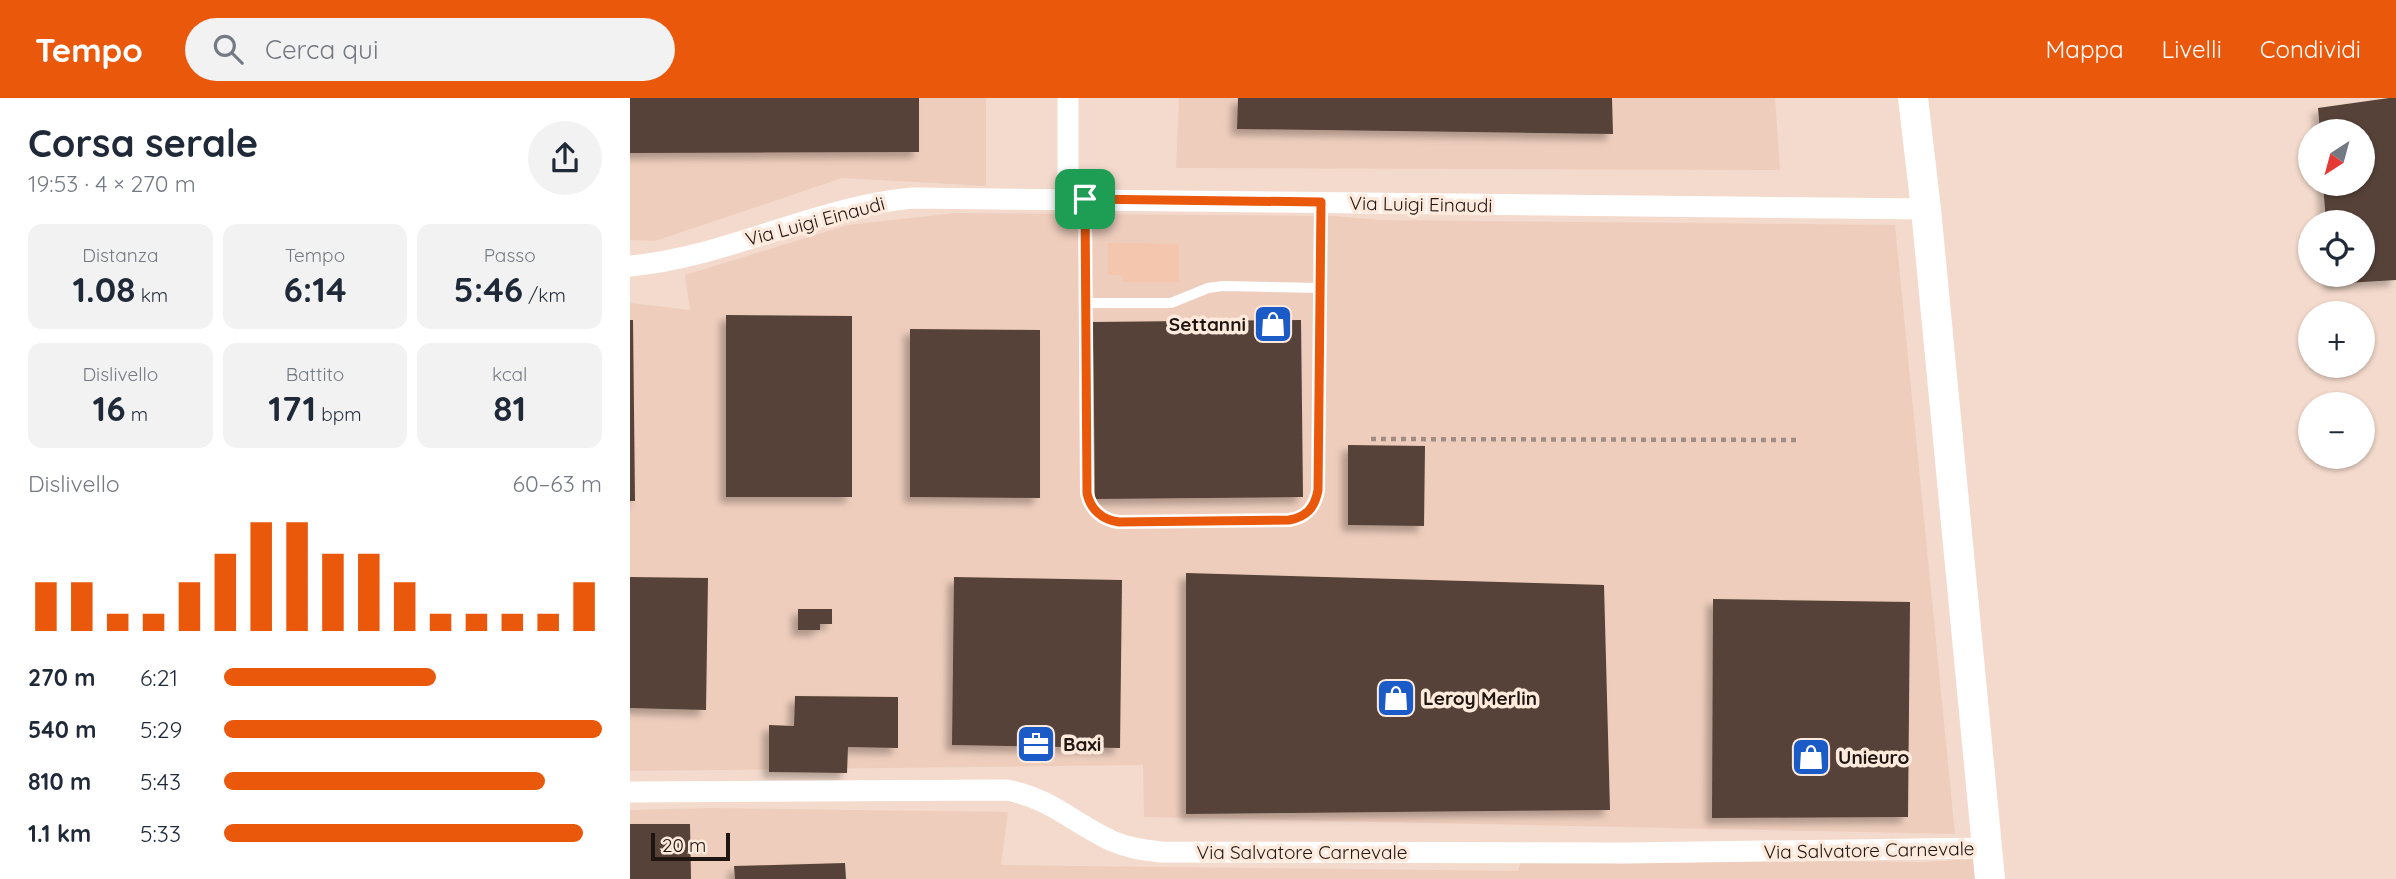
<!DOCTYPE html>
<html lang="it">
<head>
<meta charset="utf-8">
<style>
	:root { --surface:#fff; --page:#f2f2f3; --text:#1f2937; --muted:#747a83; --accent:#ea580c }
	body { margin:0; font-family:Quicksand,sans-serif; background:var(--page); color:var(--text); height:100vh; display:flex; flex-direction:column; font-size:26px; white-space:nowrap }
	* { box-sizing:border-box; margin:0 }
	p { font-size:23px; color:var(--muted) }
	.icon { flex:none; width:38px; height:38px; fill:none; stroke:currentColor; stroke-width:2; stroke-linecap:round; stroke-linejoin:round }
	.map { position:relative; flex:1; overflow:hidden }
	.side { display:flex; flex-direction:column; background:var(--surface); width:630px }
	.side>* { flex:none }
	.needle { width:46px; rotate:216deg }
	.tools { position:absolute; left:1668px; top:21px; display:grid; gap:14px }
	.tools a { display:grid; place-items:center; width:77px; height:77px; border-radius:50%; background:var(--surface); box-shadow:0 2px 5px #0004; font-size:35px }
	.scale { position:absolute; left:21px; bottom:18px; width:79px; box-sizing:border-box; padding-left:7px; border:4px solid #1f1611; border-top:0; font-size:19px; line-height:24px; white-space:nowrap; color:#1f1611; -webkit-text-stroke:5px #fee9dd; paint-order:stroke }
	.pin { position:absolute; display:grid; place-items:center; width:60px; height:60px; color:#fff; margin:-30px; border-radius:14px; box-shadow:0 4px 10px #0006 }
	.round { display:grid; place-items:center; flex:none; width:74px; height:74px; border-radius:37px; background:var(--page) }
	.headline { display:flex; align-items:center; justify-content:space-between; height:119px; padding:0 28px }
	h1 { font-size:38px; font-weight:800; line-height:52px }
	.metrics { display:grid; grid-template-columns:repeat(3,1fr); gap:10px; height:119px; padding:7px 28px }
	.metrics div { display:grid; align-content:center; border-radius:14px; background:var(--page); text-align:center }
	.metrics b { font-size:35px; font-weight:800 }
	.metrics small { font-size:19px; font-weight:400 }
	.metrics p { font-size:19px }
	.chart { height:196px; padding:14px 28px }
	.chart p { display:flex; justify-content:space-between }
	.chart svg { width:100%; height:126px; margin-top:7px; stroke:var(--accent); stroke-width:6 }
	ul { padding:0 28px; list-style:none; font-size:23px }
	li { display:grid; grid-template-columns:112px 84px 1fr; align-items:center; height:52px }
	li i { height:18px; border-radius:9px; background:var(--accent) }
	header { display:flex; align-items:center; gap:42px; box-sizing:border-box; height:98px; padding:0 35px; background:var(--accent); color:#fff }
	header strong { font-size:33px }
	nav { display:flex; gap:38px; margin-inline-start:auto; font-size:24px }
	.search { width:490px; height:63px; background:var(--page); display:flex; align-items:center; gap:18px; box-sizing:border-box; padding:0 24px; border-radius:38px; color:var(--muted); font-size:26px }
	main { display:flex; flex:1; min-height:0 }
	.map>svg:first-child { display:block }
	.built { fill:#eecdbc }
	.green { fill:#f3c6ad }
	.building { fill:#574237; filter:url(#shadow) }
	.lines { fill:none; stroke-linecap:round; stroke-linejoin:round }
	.path { stroke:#a18d83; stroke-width:4.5; stroke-dasharray:5 5; stroke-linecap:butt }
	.lane { stroke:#fff; stroke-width:10 }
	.street { stroke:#fff; stroke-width:21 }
	.secondary { stroke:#fff; stroke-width:30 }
	.route-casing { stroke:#fff; stroke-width:14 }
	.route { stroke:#ea580c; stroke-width:9 }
	.labels { text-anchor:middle; stroke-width:7; stroke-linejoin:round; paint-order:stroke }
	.street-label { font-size:19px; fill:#1f1611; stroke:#fee9dd }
	.poi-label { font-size:19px; font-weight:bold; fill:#1f1611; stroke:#fee9dd; text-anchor:start }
</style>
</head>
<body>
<header>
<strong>Tempo</strong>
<div class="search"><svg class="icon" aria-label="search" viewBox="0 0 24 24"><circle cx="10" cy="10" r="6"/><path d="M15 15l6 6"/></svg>Cerca qui</div>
<nav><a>Mappa</a><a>Livelli</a><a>Condividi</a></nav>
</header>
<main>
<section class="side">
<div class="headline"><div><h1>Corsa serale</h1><p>19:53 · 4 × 270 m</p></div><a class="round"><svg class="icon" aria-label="share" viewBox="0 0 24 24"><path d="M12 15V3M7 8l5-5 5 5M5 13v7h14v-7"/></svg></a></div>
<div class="metrics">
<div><p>Distanza</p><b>1.08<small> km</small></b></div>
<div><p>Tempo</p><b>6:14</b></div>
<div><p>Passo</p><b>5:46<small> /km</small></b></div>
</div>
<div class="metrics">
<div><p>Dislivello</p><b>16<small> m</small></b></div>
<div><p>Battito</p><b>171<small> bpm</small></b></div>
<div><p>kcal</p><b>81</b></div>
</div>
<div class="chart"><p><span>Dislivello</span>60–63 m</p>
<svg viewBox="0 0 160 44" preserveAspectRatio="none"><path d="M5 44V27M15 44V27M25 44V38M35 44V38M45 44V27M55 44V17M65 44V6M75 44V6M85 44V17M95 44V17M105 44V27M115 44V38M125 44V38M135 44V38M145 44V38M155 44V27"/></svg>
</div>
<ul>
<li><b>270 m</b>6:21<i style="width:56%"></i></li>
<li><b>540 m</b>5:29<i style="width:100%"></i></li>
<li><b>810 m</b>5:43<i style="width:85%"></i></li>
<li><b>1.1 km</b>5:33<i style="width:95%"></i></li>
</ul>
</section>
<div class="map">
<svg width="1766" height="781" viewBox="0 0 1766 781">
	<defs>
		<filter id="shadow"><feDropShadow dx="-6" dy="6" stdDeviation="3.5" flood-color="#0004"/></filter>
	</defs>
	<rect width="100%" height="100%" fill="#f4dacc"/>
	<g class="built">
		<polygon points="0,0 356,0 356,88 212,80 25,143 0,142"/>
		<polygon points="549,0 1145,0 1150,72 546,70"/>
		<polygon points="325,115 703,118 751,122 1265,127 1325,736 514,719 513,667 0,673 0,205 60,212 55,177 218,127"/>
		<polygon points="82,710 378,714 371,767 888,773 892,759 1292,764 1347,761 1348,781 0,781 0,712"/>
	</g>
	<polygon class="green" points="478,145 549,146 549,184 493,184 492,177 478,177"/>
	<g class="building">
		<polygon points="0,0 289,0 289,54 0,55"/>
		<polygon points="608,0 982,0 983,36 607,31"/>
		<polygon points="1759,0 1766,0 1766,182 1700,186 1700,177 1732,177 1732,124 1696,124 1693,86 1732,86 1732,33 1690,33 1688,10"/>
		<polygon points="96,217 222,218 222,399 96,399"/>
		<polygon points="0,222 3,222 5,403 0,403"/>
		<polygon points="671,222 673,399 465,401 463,224"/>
		<polygon points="280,231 410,232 410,400 280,399"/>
		<polygon points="718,347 795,348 794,428 718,427"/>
		<polygon points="556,475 974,487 980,712 556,716"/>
		<polygon points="0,479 78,480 76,612 0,610"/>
		<polygon points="324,479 492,482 490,650 322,647"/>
		<polygon points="1083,501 1280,504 1278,719 1082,720"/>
		<polygon points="168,511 202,511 202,526 190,526 190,532 168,532"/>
		<polygon points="165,598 268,599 268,650 218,649 217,675 139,674 139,627 164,628"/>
		<polygon points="0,726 60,726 61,781 0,781"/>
		<polygon points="215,765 216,781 105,781 104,768"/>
	</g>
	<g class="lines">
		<polyline class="path" points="741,341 1167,342"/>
		<g class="lane">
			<path d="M455,101L457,395C460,412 472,422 489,424L659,422C677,419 686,409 688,392L691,104"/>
			<polyline points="456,205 541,205 578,190 593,188 690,190"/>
		</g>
		<g class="street">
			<polyline points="438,0 438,101"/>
			<path d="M0,168C97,159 185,109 282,100L1296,111"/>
			<path d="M0,694L377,692C420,700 445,726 482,743C498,750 514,752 531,754L996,755L1357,750"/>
		</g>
		<polyline class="secondary" points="1283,0 1296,111 1360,781"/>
	</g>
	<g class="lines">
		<g class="route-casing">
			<path id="route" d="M455,101L691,104L688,392C685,409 677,419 659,422L489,424C472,422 460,411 457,395Z"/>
		</g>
		<use href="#route" class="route"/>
	</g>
	<defs>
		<g id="shop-square" transform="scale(2.0125)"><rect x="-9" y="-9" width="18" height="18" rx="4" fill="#1a5bc7" stroke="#fee9dd"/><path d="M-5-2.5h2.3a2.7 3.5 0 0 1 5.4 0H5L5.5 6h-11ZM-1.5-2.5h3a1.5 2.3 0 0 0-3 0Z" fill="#fff"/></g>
		<g id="office-square" transform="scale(2.0125)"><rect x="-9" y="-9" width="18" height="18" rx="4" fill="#1a5bc7" stroke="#fee9dd"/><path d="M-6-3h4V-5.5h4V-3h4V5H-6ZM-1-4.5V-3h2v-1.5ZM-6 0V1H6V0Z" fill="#fff"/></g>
	</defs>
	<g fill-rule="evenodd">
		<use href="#shop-square" x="643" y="226"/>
		<use href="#shop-square" x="766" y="600"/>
		<use href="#office-square" x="406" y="646"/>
		<use href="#shop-square" x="1181" y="659"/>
	</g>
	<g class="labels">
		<g class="street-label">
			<text transform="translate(791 106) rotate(1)" y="7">Via Luigi Einaudi</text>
			<text transform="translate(185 123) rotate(-15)" y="7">Via Luigi Einaudi</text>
			<text transform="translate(1239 752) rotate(-1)" y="7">Via Salvatore Carnevale</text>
			<text x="672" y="761">Via Salvatore Carnevale</text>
		</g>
		<g class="poi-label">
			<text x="616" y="233" text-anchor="end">Settanni</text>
			<text x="793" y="607">Leroy Merlin</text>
			<text x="433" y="653">Baxi</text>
			<text x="1208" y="666">Unieuro</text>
		</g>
	</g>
</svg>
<div class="tools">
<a><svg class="needle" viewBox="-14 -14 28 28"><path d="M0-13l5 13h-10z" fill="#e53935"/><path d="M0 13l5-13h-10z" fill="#747a83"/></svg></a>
<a><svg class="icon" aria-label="locate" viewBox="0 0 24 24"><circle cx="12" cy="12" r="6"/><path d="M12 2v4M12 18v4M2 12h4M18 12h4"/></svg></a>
<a>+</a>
<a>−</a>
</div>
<div class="scale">20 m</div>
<div class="pin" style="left:455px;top:101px;background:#1e9e55"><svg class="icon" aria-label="arrive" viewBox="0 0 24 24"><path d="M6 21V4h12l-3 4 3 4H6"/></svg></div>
</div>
</main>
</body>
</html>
